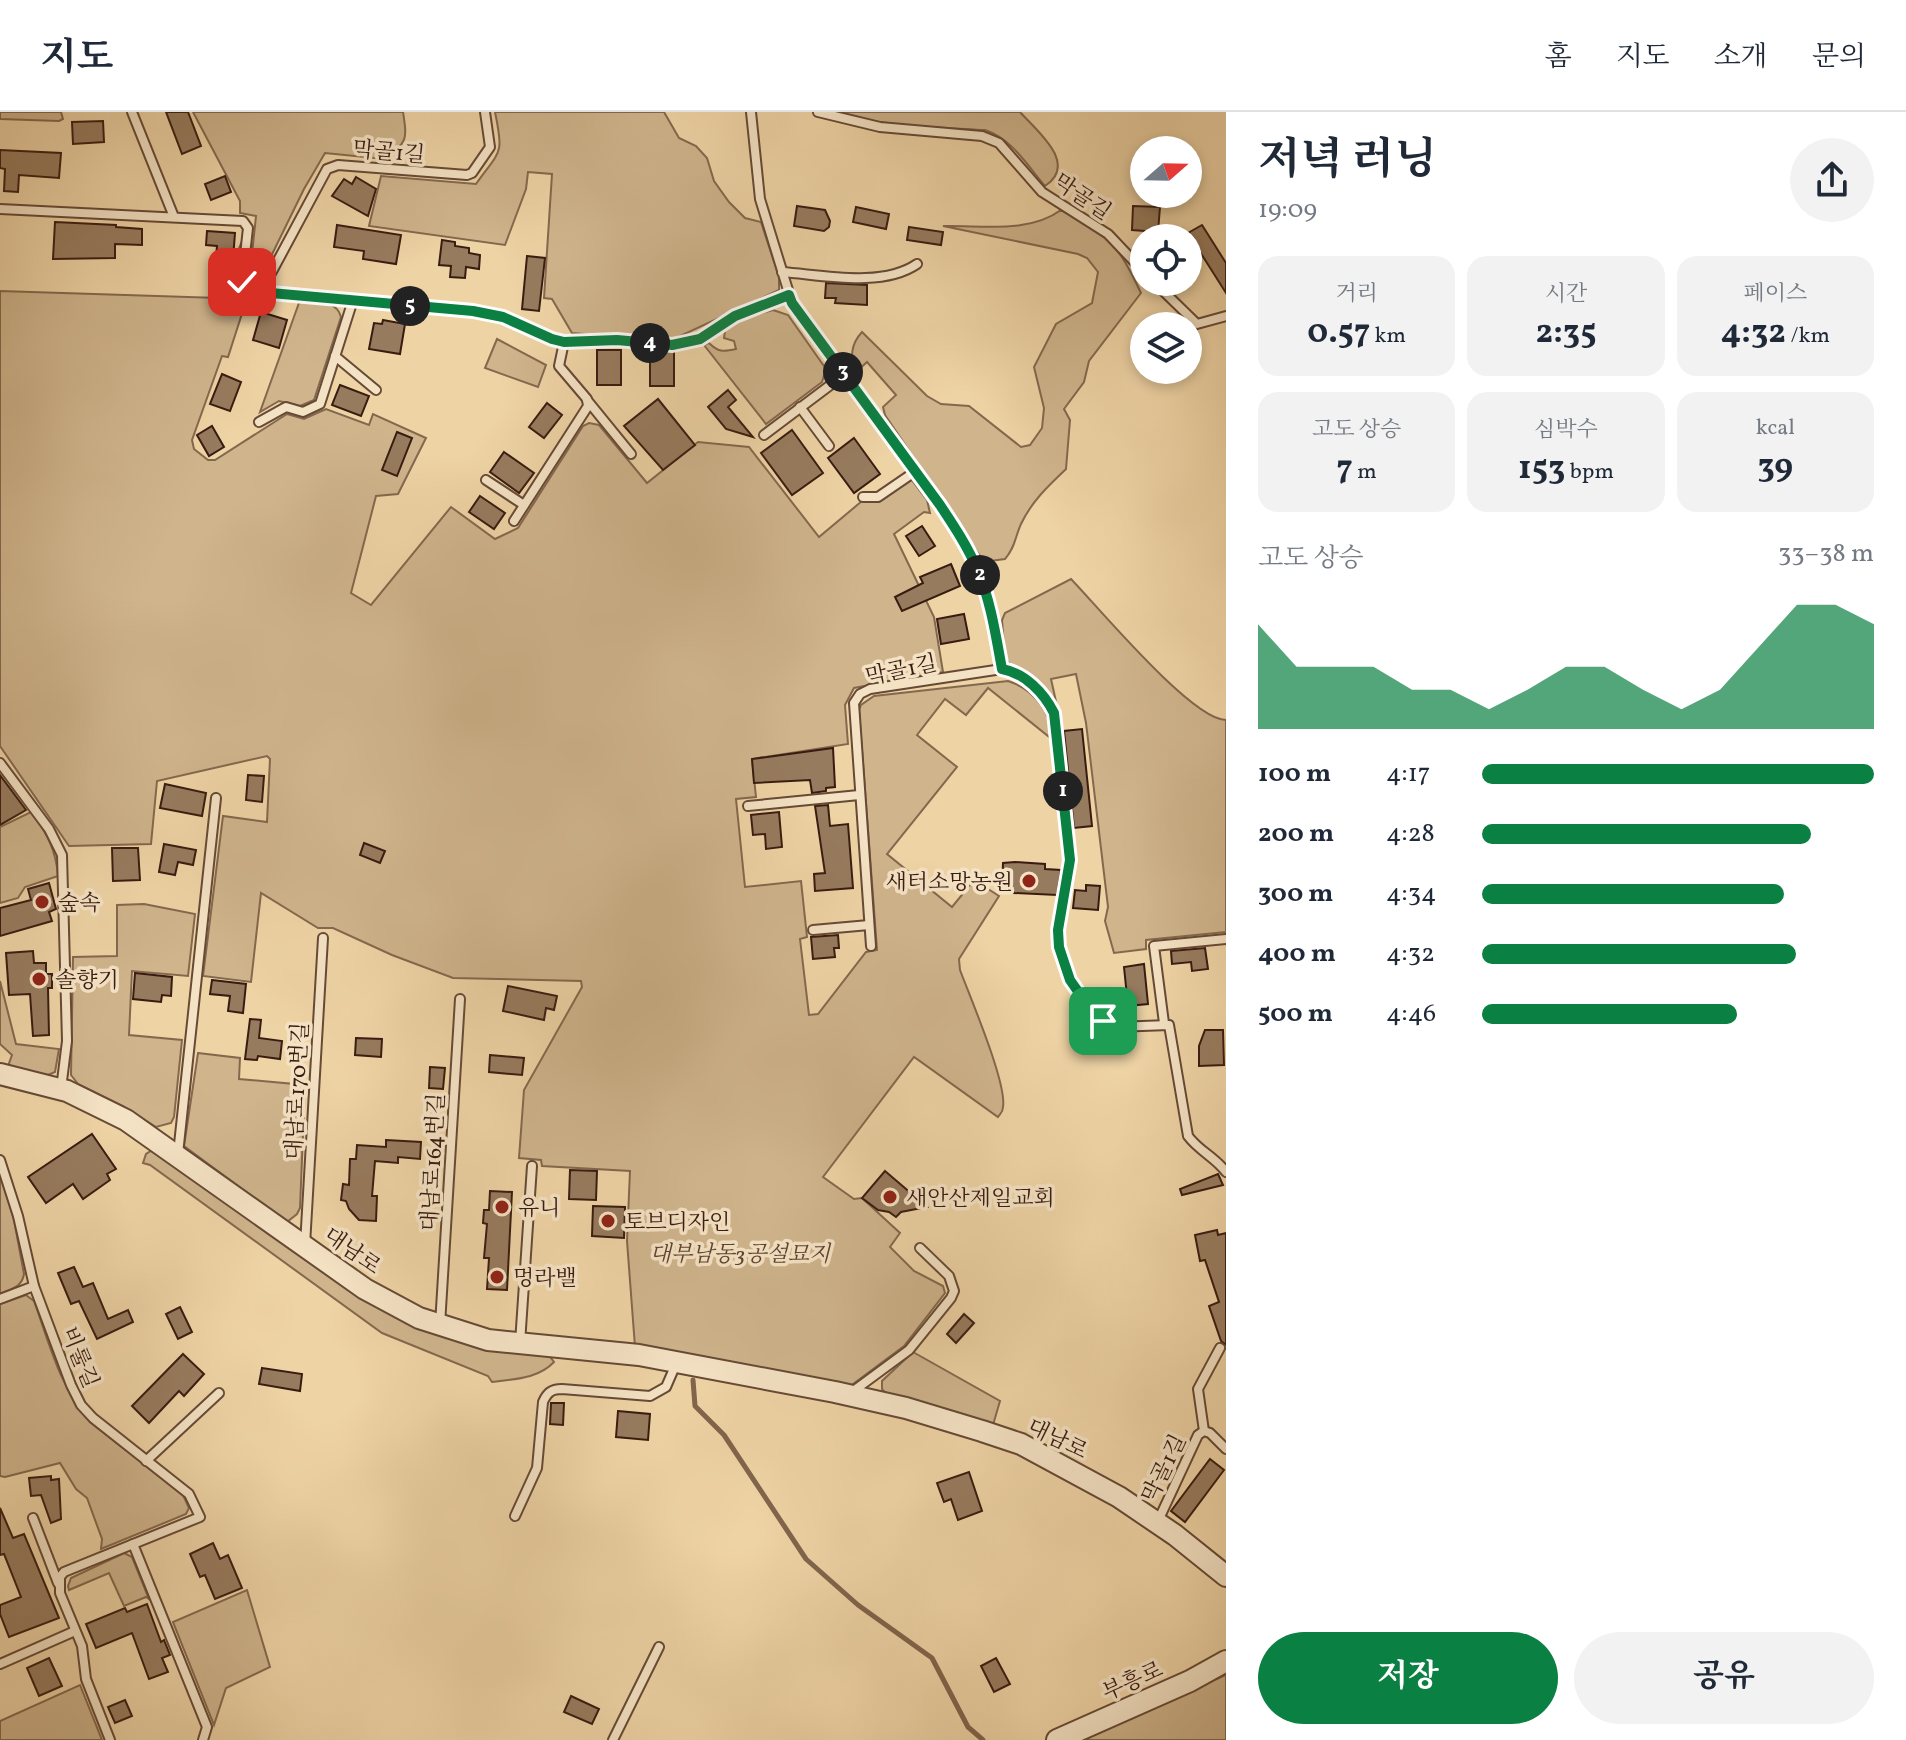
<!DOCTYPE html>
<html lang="ko">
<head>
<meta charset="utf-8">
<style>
	:root { --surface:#fff; --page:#f2f2f3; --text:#1f2937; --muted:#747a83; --line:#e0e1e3; --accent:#0b8043 }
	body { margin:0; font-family:Vollkorn,"Noto Serif KR",serif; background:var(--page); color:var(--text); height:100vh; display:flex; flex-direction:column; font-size:30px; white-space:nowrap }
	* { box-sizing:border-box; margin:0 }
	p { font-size:26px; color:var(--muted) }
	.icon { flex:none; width:44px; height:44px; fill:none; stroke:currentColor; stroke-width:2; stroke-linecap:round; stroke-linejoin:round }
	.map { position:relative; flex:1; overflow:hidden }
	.drawer { display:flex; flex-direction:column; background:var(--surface); width:680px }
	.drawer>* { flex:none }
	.needle { width:52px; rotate:70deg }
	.fabs { position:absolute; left:1130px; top:24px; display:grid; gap:16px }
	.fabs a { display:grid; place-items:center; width:72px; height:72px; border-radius:50%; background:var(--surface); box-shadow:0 4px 12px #0003; font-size:40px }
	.pin { position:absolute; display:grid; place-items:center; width:68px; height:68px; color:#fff; margin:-34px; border-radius:16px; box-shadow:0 4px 12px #0006 }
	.km { position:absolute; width:40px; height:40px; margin:-20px; border-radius:50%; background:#222; color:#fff; font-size:22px; line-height:40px; text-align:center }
	.round { display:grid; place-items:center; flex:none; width:84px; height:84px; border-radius:42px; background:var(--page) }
	.head { display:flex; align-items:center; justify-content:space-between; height:136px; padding:0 32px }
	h1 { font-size:44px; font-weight:700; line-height:60px }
	.metrics { display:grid; grid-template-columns:repeat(3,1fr); gap:12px; height:136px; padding:8px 32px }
	.metrics div { display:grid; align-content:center; border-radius:20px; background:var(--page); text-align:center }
	.metrics b { font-size:34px; font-weight:700 }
	.metrics small { font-size:22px; font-weight:400 }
	.metrics p { font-size:22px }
	.chart { height:224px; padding:16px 32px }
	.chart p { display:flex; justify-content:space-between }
	.chart svg { width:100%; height:144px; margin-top:8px; fill:var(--accent); opacity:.7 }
	.primary-button { display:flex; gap:16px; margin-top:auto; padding:16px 32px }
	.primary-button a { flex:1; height:92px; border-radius:48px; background:var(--accent); color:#fff; font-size:32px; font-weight:700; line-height:92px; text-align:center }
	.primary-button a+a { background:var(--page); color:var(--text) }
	ul { padding:0 32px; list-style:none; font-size:26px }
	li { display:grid; grid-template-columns:128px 96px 1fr; align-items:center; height:60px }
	li i { height:20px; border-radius:10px; background:var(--accent) }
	header { display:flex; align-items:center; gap:48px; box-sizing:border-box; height:112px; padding:0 40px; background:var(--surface); border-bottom:2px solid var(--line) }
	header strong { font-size:38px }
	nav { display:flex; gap:44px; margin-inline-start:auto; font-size:28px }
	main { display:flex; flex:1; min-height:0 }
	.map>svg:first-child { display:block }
	.green { fill:#cfb48c; stroke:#84684e; stroke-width:2 }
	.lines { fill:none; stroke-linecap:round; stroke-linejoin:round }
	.stream { stroke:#80654c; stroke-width:5 }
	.building { fill:#977b5e; stroke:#391c11; stroke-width:2 }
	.service-casing { stroke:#664a36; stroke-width:12 }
	.tertiary-casing { stroke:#664a36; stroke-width:24 }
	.service { stroke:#f4e2c4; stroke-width:8 }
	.tertiary { stroke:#f4e2c4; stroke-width:20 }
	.route-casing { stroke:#fff; stroke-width:16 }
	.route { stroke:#0b8043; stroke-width:10 }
	.poi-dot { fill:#8f2418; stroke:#f4e2c4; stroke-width:3 }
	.labels { text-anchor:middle; stroke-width:7; stroke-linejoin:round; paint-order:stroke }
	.street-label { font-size:22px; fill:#391c11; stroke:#f4e2c4 }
	.poi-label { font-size:22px; fill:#391c11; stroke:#f4e2c4; text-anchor:start }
	.park-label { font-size:22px; font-style:italic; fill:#5e4230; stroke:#f4e2c4 }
</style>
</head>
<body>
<header>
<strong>지도</strong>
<nav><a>홈</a><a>지도</a><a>소개</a><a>문의</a></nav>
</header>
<main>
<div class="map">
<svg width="1226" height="1628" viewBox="0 0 1226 1628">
	<rect width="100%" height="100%" fill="#eed3a5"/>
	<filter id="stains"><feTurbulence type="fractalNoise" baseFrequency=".0025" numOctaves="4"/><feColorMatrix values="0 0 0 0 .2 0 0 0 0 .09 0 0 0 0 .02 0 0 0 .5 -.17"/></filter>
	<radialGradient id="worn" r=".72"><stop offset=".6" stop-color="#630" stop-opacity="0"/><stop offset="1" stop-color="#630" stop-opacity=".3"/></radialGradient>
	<g class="green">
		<polygon points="0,0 61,0 63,7 59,9 0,7"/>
		<path d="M193,0H403C407,26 408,31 385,47L325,41L304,77L257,173L251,167L250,161L256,104L240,101V89Z"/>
		<path d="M495,0H664L679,26L696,34L707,46L714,69L729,90L745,106L761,110L779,165V178L676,226L657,228L572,221L552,187L544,186L552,62L528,60L526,77L505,133L369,114L381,64L476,72C501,37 504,43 495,0Z"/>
		<path d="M829,0H1020C1037,19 1079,52 1045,74C1027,53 1012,27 985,18C932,15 880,14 829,0Z"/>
		<path d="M1061,98C1110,126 1117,130 1141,181L1089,249L1084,270L1064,297L1070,308L1066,357C1048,374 1032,389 1021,412C1015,425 1015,436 1005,447L990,449L980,444L885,303L883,295L896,283L867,250L854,262C851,244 850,233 862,220L927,284L941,292L969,294L1021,335L1030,333L1042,316L1044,296L1034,255L1056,212L1092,191L1098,160L1087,146L1078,142L943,114C982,113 1028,122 1061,98Z"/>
		<path d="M242,129L236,177L239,183L247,186L228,245L222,244L192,328L194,337L208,348H215L287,302L304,307L326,297L369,313L373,302L426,326L398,382L376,384L351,481L371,493L451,395L495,427L518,416L583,314L589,311L599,313L647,371L698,330L749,335L819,425L862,389L879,390L911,367L927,388L930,401L924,400L894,422L934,505L943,560L854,576L845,593L848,632L752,647L756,685L736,687L745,775L801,769L807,825L800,827L809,903L818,902L866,840L877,838L859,598L861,593L874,584L1008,569C1034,577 1052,601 1053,628L988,576L966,603L945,587L917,623L957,655L887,742L952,795L974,768L999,784L959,847L960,858C970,885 1007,971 1003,995C1003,1000 1001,1001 998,1005L914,945L823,1065L854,1087L862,1086L900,1121L890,1135L914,1159L943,1174L945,1181L904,1234L849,1275L635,1235L627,1129L630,1059L542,1054L541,1048L519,1046L524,978L582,875L581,869L453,866L392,843L333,816H318L261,781L251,870L203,864L223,704L267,710L270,647L267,644L157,669L151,732L69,734L0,634V179L219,186Z"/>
		<path d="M300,188C316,190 337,188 341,205L314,288L300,294L279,289L260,300Z"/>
		<path d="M773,198L788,203L826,257L822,270L766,312L704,233L709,231C718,240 723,240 736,237L734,229L724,226L725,219L737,208Z"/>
		<polygon points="497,227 546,253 538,275 485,256"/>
		<path d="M1071,467C1098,495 1192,608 1226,608V820L1146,828V837L1114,841L1105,809L1108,795L1086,611L1076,562L1051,567L1059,603L1052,590L1005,547L1002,508L1005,501Z"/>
		<path d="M31,700C47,721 56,738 58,764L25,775L18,786L0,791V715Z"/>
		<polygon points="144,792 195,802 188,864 132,859 129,923 182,928 174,1005 171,1011 156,1015 123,994 78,972 71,963 73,845 117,844 117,793"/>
		<polygon points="0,869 16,932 59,937 55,960 48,963 8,954 12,943 0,932"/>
		<polygon points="198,941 240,946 239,967 305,973 300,1096 297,1102 287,1110 184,1034"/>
		<path d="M154,1037L361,1184L548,1242L554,1250C538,1267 514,1267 492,1270L488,1264L382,1221L150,1053L143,1051L146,1042Z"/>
		<path d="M0,1061L14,1108L24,1162C22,1175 12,1177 0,1182Z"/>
		<path d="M26,1183L34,1189C49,1230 60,1276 90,1310L183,1383L189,1396L186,1402L101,1437L102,1427L87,1386L76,1377L60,1351L5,1365L0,1364V1192Z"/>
		<polygon points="913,1240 1000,1289 993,1313 887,1283 882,1277 882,1269"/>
		<polygon points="124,1441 132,1445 149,1487 146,1485 124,1494 109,1461 69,1478 68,1474 71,1466"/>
		<polygon points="247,1478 270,1555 226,1576 214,1613 173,1510"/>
		<polygon points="1226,1563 1226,1628 1080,1628"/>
		<polygon points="80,1573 102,1628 0,1628 0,1609"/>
	</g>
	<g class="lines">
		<polyline class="stream" points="693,1268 695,1294 724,1323 806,1447 858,1493 932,1546 968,1615 983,1628"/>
	</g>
	<g class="building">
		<polygon points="166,0 188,0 201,34 182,42"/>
		<polygon points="103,9 104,30 73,32 72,10"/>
		<polygon points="0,38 61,41 59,66 19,63 18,80 4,79 5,57 0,56"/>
		<polygon points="225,64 231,80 211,88 205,72"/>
		<polygon points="356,65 376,77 368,104 332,84 344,67 352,72"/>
		<polygon points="797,94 825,98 830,109 829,115 824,119 794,114"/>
		<polygon points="1133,94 1160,95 1158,120 1132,118"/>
		<polygon points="856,95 889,102 886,117 853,110"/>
		<polygon points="55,110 116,113 116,115 142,117 142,133 115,132 115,146 53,147"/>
		<polygon points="337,113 401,123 396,152 363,147 364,139 334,135"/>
		<polygon points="1202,113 1226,151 1226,181 1188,121"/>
		<polygon points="909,115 943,120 941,133 907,128"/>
		<polygon points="207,119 235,121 233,147 216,145 217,134 206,133"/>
		<polygon points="442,128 455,130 455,134 469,136 469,141 480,143 479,157 466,155 465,166 450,165 451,154 439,153"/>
		<polygon points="527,144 545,146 539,199 522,197"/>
		<polygon points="826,171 867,173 867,193 835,191 836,186 825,186"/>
		<polygon points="261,200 287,208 279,236 253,228"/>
		<polygon points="383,208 405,212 400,242 369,237 374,211 382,212"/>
		<rect x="597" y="238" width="24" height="35"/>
		<polygon points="650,239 674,240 674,274 650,274"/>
		<polygon points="222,262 241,270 230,299 210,292"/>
		<polygon points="340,273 369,284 361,304 332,293"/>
		<polygon points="728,278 736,288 728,295 753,325 726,317 708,295"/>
		<polygon points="658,287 695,333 663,358 624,314"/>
		<polygon points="547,291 562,303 544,326 529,315"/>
		<polygon points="212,314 224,335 209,344 197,323"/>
		<polygon points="792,318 823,361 792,383 761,341"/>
		<polygon points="397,320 412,326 397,364 382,358"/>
		<polygon points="854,326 880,362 854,381 828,346"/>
		<polygon points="504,340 534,361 519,381 490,360"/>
		<polygon points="480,384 505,401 494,417 469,400"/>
		<polygon points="922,414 935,434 919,444 906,424"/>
		<polygon points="951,452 960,474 902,499 895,485 923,471 920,465"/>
		<polygon points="964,502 969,527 941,532 937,507"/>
		<polygon points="1082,617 1092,714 1074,716 1064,619"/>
		<polygon points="833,636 835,675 826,676 826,679 812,681 810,668 754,671 752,647"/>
		<polygon points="0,663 26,698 0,713"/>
		<polygon points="248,663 264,664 262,690 246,688"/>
		<polygon points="165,672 206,681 202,704 160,696"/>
		<polygon points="828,693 830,714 848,712 853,776 815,779 814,762 825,761 815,694"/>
		<polygon points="779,700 782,735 766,737 765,722 753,723 751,703"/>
		<polygon points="364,731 385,739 380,751 360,743"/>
		<polygon points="164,732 196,738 193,753 178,750 175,763 159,760"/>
		<polygon points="112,736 138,736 140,768 113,769"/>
		<polygon points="1015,750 1045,752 1045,757 1061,758 1057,783 1014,781 1014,777 1002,776 1003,751"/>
		<polygon points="49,771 56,797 49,800 52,809 0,824 0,796 31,788 28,777"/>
		<polygon points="1086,773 1100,774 1098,798 1073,796 1075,778 1086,779"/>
		<polygon points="838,823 839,836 834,836 835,845 813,847 811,825"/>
		<polygon points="1205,836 1208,857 1192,859 1191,850 1172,852 1171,839"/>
		<polygon points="33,839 34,851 46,851 46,862 52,862 52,876 48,876 49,923 33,924 30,882 9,883 6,841"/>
		<polygon points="1144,852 1148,892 1128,894 1124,855"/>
		<polygon points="135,861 172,865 171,884 162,883 161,890 133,887"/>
		<polygon points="212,868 246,872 243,901 228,899 230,884 210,882"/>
		<polygon points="508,874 557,884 554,898 546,896 544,908 503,899"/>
		<polygon points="250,907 261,908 259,926 282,929 280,947 258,944 257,948 245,947"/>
		<polygon points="1205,918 1223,918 1224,953 1199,954 1199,934"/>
		<polygon points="356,926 382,927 381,945 355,943"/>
		<polygon points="490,943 524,946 522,963 489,960"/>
		<polygon points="430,955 445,956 443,977 429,976"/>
		<polygon points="92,1022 116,1057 107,1062 110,1068 83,1087 73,1072 46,1091 28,1065"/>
		<polygon points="386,1028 421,1030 420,1047 398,1045 398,1051 375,1049 372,1084 377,1084 376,1109 359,1108 349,1097 346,1089 341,1088 343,1072 349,1073 350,1047 356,1047 357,1033 386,1035"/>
		<polygon points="570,1058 597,1059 596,1088 569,1087"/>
		<polygon points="885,1059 927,1095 901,1100 896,1105 889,1100 878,1098 862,1086"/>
		<polygon points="1218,1062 1223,1073 1182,1083 1180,1077"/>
		<polygon points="490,1079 512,1080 507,1178 487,1177 489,1146 484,1146 487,1112 483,1111 484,1098 489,1098"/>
		<polygon points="593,1094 625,1095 624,1126 592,1124"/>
		<polygon points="1217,1118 1218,1123 1226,1121 1226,1233 1221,1229 1209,1194 1219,1190 1205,1148 1200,1149 1195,1123"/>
		<polygon points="74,1155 83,1175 93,1171 108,1207 128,1198 133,1210 97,1227 79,1189 71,1192 58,1161"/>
		<polygon points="180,1195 192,1220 178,1227 166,1202"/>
		<polygon points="964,1202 974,1211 956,1231 947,1222"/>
		<polygon points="183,1242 204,1262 184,1284 179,1279 149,1311 132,1294"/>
		<polygon points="262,1256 302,1262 300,1279 259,1272"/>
		<polygon points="551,1291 564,1291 563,1313 550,1312"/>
		<polygon points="618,1299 650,1302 648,1328 616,1325"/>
		<polygon points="1210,1347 1224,1358 1185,1410 1171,1399"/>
		<polygon points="969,1360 982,1399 958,1408 951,1387 944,1390 937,1371"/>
		<polygon points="51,1364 51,1368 59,1367 61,1407 51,1411 41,1383 31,1384 29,1366"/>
		<polygon points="0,1396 13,1426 24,1422 59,1506 9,1525 0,1502 0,1493 21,1485 4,1442 0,1443"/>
		<polygon points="213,1431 220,1447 228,1443 242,1476 215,1487 205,1463 200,1465 190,1442"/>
		<polygon points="147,1492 161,1530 164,1528 170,1543 162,1546 168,1560 149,1567 132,1521 96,1536 86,1512 125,1496 127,1500"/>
		<polygon points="49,1546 62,1574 39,1584 27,1556"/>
		<polygon points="996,1546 1010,1572 994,1580 981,1554"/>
		<polygon points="571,1584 599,1597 592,1612 564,1600"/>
		<polygon points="125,1588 132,1604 115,1611 108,1595"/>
	</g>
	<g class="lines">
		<g class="service-casing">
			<g id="service">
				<polyline points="132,0 174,105"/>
				<path d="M751,0L760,87L792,191L940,393C954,414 968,435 978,459C991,490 996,525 1002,557"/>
				<polyline points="818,0 880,15 982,24 999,31 1042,80 1108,122 1144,160"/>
				<polyline points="0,97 243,109 248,116 242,170 245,178 473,199 503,205 552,227 564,230 617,228 672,233 700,227 735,204 789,183"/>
				<path d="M782,160C823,163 882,176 917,152"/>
				<polyline points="1154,170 1197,212 1226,204"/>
				<polyline points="261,180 327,57 338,53 467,63 472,61 490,35 485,0"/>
				<polyline points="335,244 376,278"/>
				<polyline points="587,288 631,342"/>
				<polyline points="800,295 829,334"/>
				<polyline points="259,310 286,295 303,300 320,292 353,188"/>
				<polyline points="764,323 845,262"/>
				<polyline points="486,368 524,393"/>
				<polyline points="863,385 878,385 916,359"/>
				<polyline points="514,409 588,294 587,287 559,254 564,230"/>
				<polyline points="0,651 49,717 62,743 67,929 61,977"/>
				<polyline points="748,694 859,683"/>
				<polyline points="813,818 869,813"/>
				<path d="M871,834L854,591L860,582L870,577L1002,557C1028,561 1052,588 1056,614L1070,748L1058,818L1063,851L1080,883L1091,898L1103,909L1115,915L1169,913L1188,1024C1199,1039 1215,1045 1226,1060"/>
				<polyline points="1164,911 1154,834 1226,827"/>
				<polyline points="178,1042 216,686"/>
				<polyline points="0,1048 18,1104 34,1174 71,1273 81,1293 93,1306 189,1382 200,1405 64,1460 60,1465 60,1481 82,1534 86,1567 110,1628"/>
				<polyline points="305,1133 323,826"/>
				<polyline points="0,1187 34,1174"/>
				<polyline points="440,1213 460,887"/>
				<polyline points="520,1231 532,1054"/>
				<polyline points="852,1280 909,1238 951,1186 954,1179 949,1164 920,1136"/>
				<polyline points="1204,1319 1198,1277 1220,1236"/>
				<polyline points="146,1349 219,1281"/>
				<path d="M515,1404L537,1356L543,1290C547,1281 551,1277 562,1277L650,1284L666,1275L676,1252"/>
				<polyline points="33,1406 58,1471"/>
				<polyline points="1158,1409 1198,1323 1204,1319 1210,1321 1226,1337"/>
				<polyline points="133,1432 207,1615 203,1628"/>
				<polyline points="0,1552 75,1519"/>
				<polyline points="613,1628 659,1535"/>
			</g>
		</g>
		<g class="tertiary-casing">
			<g id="tertiary">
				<polyline points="0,962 67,979 126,1008 365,1177 419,1206 488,1228 639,1243 835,1280 906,1296 982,1319 1021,1332 1119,1385 1175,1423 1226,1464"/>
				<polyline points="1057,1628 1190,1569 1226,1549"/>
			</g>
		</g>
		<use href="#service" class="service"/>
		<use href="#tertiary" class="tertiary"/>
	</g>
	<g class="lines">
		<g class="route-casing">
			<path id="route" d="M242,170L243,176L248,179L473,199L503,205L552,227L564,230L617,228L672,233L700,227L735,204L789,183L792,191L940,393C954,414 968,435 978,459C991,490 996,525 1002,557C1025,561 1044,581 1054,601L1070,748L1058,818L1059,835L1070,868L1091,898L1103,909"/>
		</g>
		<use href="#route" class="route"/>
	</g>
	<g class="poi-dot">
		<circle cx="1029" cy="769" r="8"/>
		<circle cx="42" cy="790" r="8"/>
		<circle cx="39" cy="867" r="8"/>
		<circle cx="890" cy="1085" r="8"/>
		<circle cx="502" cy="1095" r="8"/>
		<circle cx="608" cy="1109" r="8"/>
		<circle cx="497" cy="1165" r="8"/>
	</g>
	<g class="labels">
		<g class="street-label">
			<text transform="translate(389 39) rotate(5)" y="8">막골1길</text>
			<text transform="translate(1083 84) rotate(34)" y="8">막골길</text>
			<text transform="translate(901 557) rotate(-12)" y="8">막골1길</text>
			<text transform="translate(296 979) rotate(-87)" y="8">대남로170번길</text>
			<text transform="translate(432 1050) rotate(-87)" y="8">대남로164번길</text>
			<text transform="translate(353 1138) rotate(35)" y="8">대남로</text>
			<text transform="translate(81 1245) rotate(68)" y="8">비룰길</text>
			<text transform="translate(1058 1326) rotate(26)" y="8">대남로</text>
			<text transform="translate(1163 1356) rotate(-64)" y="8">막골1길</text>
			<text transform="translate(1132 1568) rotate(-24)" y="8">부흥로</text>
		</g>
		<g class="poi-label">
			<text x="1013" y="777" text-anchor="end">새터소망농원</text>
			<text x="58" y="798">숲속</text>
			<text x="55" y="875">솔향기</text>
			<text x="906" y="1093">새안산제일교회</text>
			<text x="518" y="1103">유니</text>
			<text x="624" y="1117">토브디자인</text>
			<text x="513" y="1173">멍라밸</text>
		</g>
		<g class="park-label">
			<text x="740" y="1149">대부남동3공설묘지</text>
		</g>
	</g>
	<rect width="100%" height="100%" filter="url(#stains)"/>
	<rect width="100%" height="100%" fill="url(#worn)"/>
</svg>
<div class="fabs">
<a><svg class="needle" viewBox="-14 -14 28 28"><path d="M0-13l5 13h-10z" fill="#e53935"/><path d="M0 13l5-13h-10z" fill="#747a83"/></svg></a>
<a><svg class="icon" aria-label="locate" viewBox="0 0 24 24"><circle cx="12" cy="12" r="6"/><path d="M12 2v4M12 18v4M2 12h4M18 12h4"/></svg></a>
<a><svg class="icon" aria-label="layers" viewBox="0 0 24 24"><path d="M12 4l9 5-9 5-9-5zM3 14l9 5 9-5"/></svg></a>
</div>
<div class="pin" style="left:1103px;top:909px;background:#1e9e55"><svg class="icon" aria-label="arrive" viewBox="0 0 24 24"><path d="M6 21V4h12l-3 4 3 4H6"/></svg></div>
<div class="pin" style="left:242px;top:170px;background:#d93025"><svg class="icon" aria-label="check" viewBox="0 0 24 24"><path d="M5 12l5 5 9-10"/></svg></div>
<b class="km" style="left:1063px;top:679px">1</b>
<b class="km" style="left:980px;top:463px">2</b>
<b class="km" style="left:843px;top:260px">3</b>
<b class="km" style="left:650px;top:231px">4</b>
<b class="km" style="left:410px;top:194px">5</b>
</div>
<section class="drawer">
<div class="head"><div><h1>저녁 러닝</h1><p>19:09</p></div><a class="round"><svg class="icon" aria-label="share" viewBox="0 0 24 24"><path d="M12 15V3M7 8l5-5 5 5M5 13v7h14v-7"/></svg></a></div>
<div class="metrics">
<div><p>거리</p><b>0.57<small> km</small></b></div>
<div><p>시간</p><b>2:35</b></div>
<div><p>페이스</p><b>4:32<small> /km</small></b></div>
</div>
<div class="metrics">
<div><p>고도 상승</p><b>7<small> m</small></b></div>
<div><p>심박수</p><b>153<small> bpm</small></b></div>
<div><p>kcal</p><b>39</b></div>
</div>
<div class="chart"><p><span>고도 상승</span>33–38 m</p>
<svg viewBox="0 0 160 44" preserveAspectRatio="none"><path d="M0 44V12L10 25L20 25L30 25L40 32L50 32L60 38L70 32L80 25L90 25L100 32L110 38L120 32L130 19L140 6L150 6L160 12V44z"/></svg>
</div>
<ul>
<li><b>100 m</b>4:17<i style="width:100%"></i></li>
<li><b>200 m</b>4:28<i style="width:84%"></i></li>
<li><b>300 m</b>4:34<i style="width:77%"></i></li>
<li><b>400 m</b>4:32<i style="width:80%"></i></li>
<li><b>500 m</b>4:46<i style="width:65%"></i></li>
</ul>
<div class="primary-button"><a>저장</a><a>공유</a></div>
</section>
</main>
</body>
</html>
